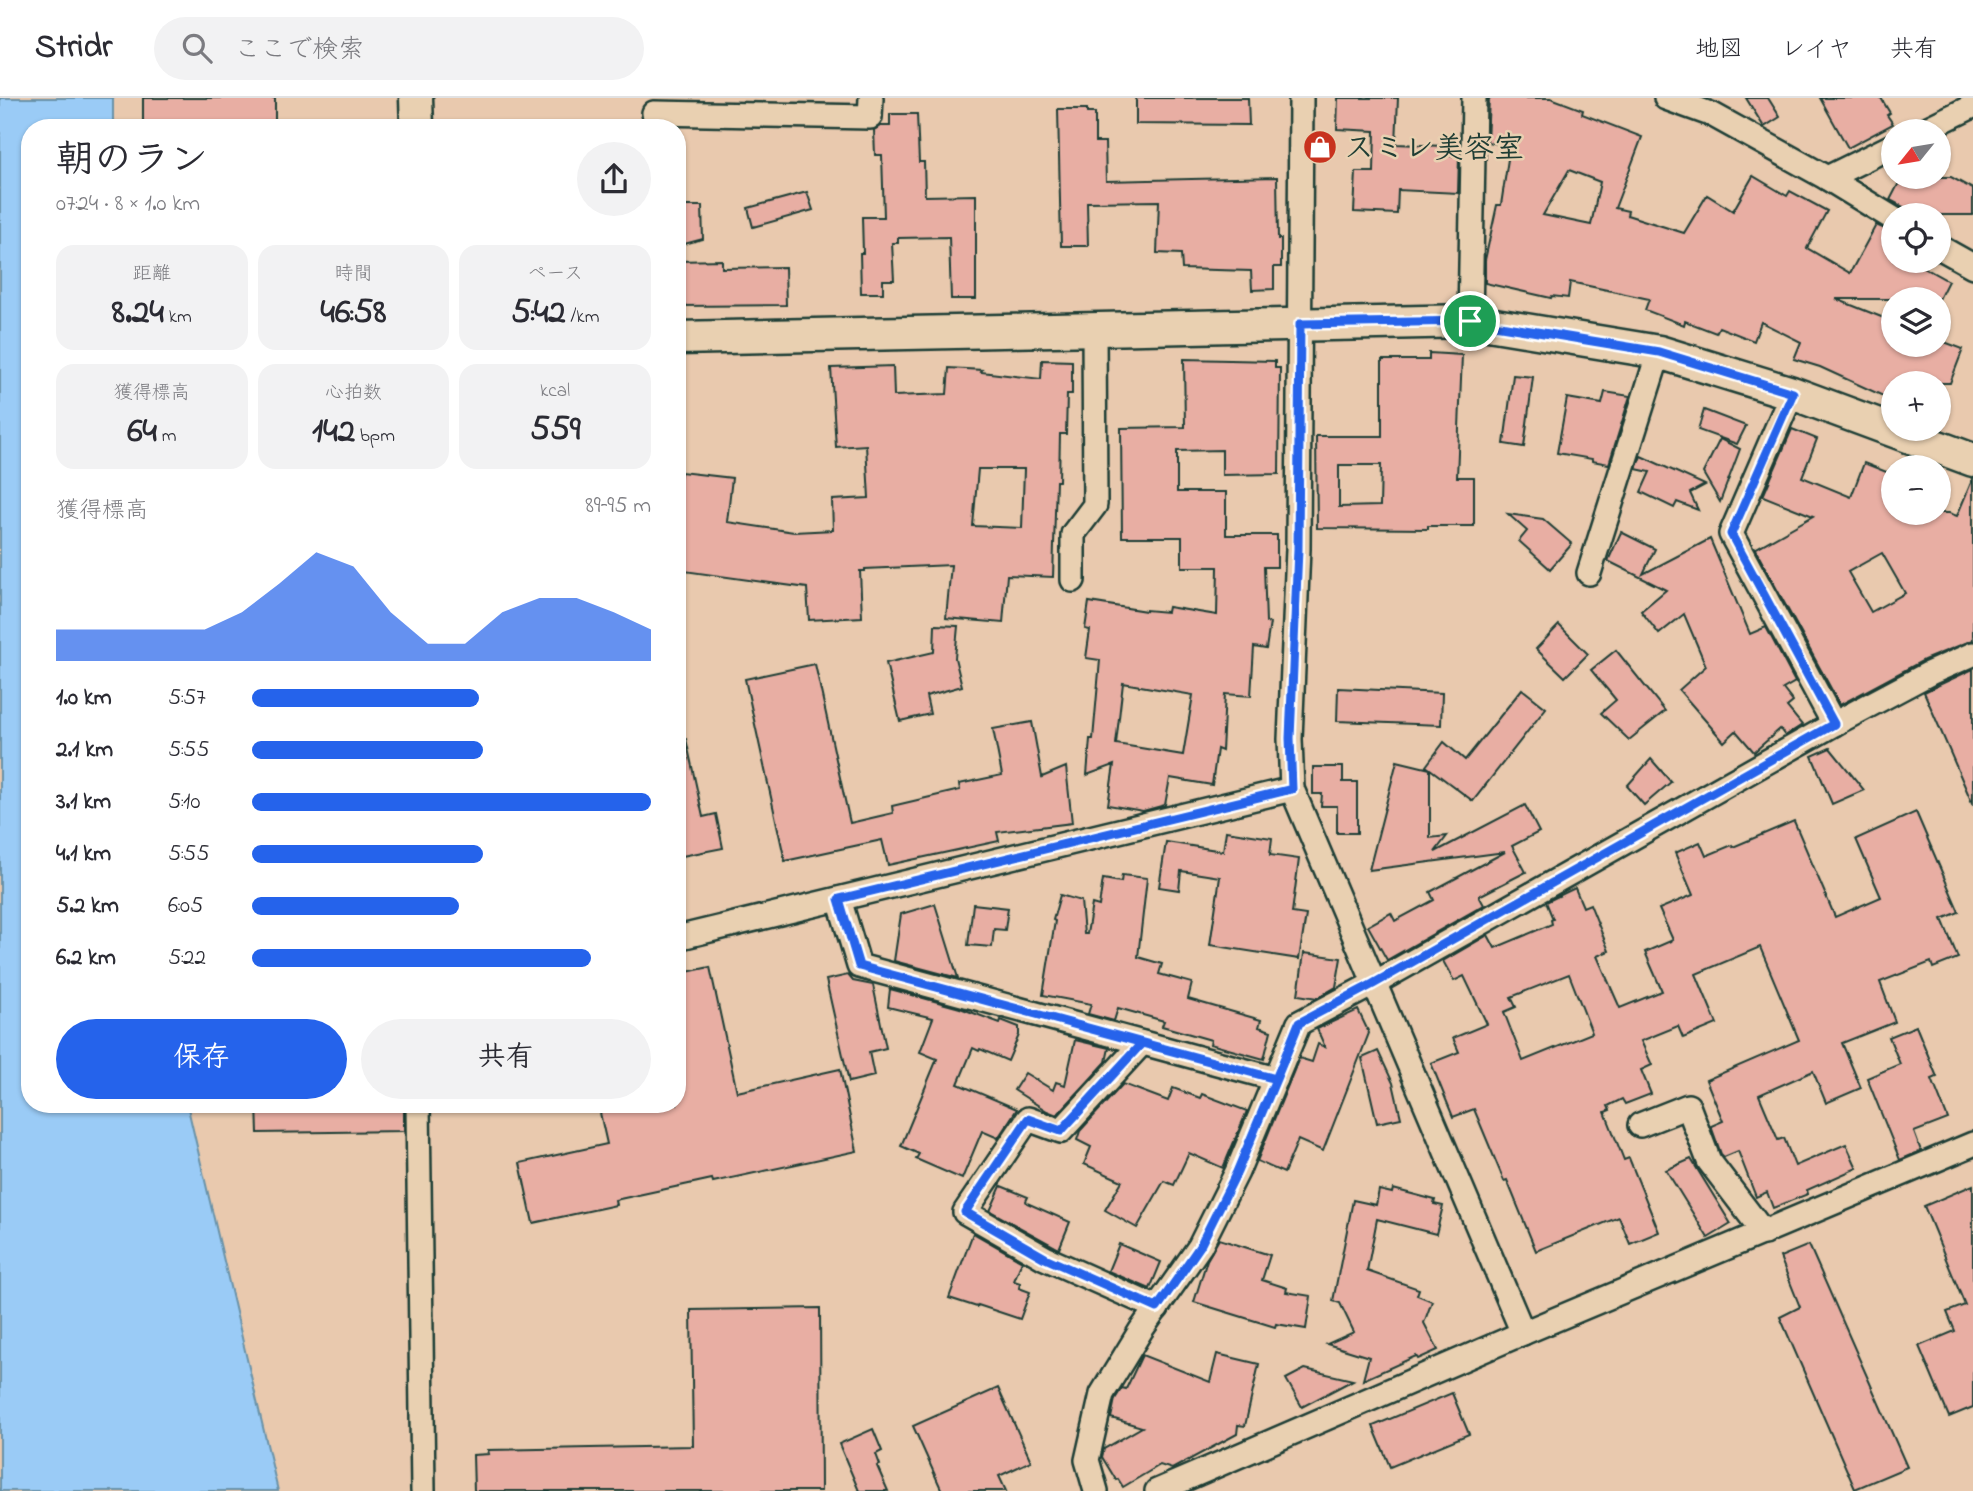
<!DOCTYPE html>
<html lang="ja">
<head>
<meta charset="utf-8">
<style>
	:root { --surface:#fff; --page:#f2f2f3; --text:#2b2b33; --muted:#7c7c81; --line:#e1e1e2; --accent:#2563eb }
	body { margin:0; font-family:"Indie Flower","Klee One",sans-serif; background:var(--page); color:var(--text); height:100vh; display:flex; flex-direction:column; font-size:26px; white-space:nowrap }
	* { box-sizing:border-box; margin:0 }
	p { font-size:23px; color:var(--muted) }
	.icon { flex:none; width:38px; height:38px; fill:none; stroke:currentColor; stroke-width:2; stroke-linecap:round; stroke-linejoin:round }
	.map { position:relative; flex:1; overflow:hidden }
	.drawer { position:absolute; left:21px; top:21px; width:665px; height:994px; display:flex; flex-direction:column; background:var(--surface); border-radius:28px; box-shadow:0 2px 5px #0004 }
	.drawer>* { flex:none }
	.needle { width:46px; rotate:240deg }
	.fabs { position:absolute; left:1881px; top:21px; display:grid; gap:14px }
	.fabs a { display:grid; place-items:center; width:70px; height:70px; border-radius:50%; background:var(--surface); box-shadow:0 2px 5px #0004; font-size:35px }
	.pin { position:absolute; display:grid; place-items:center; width:60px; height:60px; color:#fff; margin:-30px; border:4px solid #fff; border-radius:50%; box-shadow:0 2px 7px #0007 }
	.round { display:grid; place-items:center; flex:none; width:74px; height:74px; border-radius:37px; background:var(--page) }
	.head { display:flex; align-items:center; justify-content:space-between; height:119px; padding:0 35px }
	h1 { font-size:38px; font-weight:800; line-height:52px }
	.stats { display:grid; grid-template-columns:repeat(3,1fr); gap:10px; height:119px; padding:7px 35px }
	.stats div { display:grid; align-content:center; border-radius:18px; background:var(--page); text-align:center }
	.stats b { font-size:35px; font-weight:800 }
	.stats small { font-size:19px; font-weight:400 }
	.stats p { font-size:19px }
	.chart { height:196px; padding:14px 35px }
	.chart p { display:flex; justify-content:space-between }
	.chart svg { width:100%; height:126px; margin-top:7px; fill:var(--accent); opacity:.7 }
	.primary-button { display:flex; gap:14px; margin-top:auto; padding:14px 35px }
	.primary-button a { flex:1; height:80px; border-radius:42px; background:var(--accent); color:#fff; font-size:28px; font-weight:800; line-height:80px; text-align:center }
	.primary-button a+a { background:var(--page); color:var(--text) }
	ul { padding:0 35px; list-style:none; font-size:23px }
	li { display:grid; grid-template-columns:112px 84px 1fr; align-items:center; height:52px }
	li i { height:18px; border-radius:9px; background:var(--accent) }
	header { display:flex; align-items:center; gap:42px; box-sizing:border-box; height:98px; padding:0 35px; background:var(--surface); border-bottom:2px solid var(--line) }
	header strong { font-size:33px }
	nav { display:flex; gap:38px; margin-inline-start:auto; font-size:24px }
	.search { width:490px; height:63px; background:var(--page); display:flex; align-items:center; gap:18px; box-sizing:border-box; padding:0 24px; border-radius:38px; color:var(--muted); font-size:26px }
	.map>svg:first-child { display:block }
	.water { fill:#9acbf6; stroke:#6992a8; stroke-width:2 }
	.building { fill:#e8aea3; stroke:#1f3d34; stroke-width:2; fill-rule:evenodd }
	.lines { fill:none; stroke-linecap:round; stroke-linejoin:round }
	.street-casing { stroke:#1f3d34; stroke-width:28 }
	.secondary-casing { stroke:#1f3d34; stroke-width:37 }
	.street { stroke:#e9d0b1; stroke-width:23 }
	.secondary { stroke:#e9d0b1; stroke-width:32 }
	.route-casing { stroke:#fff; stroke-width:14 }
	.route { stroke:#2563eb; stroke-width:9 }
	.labels { text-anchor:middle; stroke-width:5; stroke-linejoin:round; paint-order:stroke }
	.poi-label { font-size:30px; font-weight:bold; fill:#1f3d34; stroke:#e9d0b1; text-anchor:start }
</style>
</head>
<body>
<header>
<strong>Stridr</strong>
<div class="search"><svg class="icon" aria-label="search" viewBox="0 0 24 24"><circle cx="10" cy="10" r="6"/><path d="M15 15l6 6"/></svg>ここで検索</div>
<nav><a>地図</a><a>レイヤ</a><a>共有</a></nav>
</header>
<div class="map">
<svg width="1973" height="1393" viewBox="0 0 1973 1393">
	<rect width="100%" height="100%" fill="#e9c9ae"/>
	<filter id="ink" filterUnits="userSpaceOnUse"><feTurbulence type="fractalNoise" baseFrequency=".0143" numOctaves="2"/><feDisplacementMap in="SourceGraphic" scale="14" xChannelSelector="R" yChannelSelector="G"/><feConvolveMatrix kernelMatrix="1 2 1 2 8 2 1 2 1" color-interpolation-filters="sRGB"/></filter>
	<g filter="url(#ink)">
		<polygon class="water" points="0,0 113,0 113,30 30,30 30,1006 187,1006 278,1393 0,1393"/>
		<g class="building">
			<rect x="143" y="0" width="132" height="30"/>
			<polygon points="1136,0 1248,0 1249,27 1136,26"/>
			<polygon points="1338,0 1398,0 1396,46 1443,48 1443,58 1459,58 1458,95 1398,92 1397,116 1354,114 1356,74 1374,74 1375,33 1337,31"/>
			<path d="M1489,0H1551L1583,12L1582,16L1642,39L1615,110L1628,113L1627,117L1684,135L1707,97L1733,113L1753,78L1787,98L1790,93L1827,113L1807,150L1850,175L1876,127L1894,135V163H1912L1948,183L1939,201H1836L1894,224V247H1939V242L1963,251L1950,285H1894V303L1820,269L1794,261L1801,244L1761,224L1754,243L1719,229L1716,235L1685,223L1684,227L1645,212L1649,201L1570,184L1568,200L1552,198L1551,200L1485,185V162L1497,107H1501L1510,48L1487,44ZM1569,72L1600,84L1591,127L1543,117Z"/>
			<polygon points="1746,0 1768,0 1780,19 1764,29"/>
			<polygon points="1820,0 1881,0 1890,15 1887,17 1893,26 1848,50"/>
			<polygon points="1058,11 1087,11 1087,15 1095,15 1095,44 1105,44 1106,83 1277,79 1278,141 1281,141 1281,169 1274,169 1274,191 1252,192 1251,173 1182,171 1181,156 1157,155 1159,103 1087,104 1088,148 1061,148"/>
			<polygon points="890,16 917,16 919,64 924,64 925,98 976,97 976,201 951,201 949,139 898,140 898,145 892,145 894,182 883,182 883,195 861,195 860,155 863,155 862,119 884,119 882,57 875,57 874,32 880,28 890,28"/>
			<polygon points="1902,79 1951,79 1973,91 1973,117 1918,117 1894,104 1890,102"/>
			<polygon points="807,94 813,112 753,129 748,110"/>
			<polygon points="677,108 702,108 703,141 677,148"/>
			<polygon points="722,162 722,170 785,169 786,207 677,208 677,163"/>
			<path d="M1429,255L1462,257L1457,379H1474V428H1428V431L1317,430L1316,338H1382V262H1429ZM1339,367H1381L1380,408L1339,409Z"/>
			<path d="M1184,261L1275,263V270H1280L1279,376L1222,377V352L1177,353V394H1226V437H1277V469H1264L1266,524L1270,525L1266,551L1254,549L1251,598L1225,596L1222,653L1217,651L1212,687L1170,680L1165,707L1143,713L1108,707L1114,667L1087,677L1090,641H1093L1100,562L1086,560L1090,532L1085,531L1089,504L1146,513V512L1167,514L1168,509L1217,517L1218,469H1182V439H1122L1121,330L1185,329ZM1123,585L1193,597L1183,657L1116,646Z"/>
			<path d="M1042,262L1072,263V296H1067L1066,336H1060L1059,383H1056L1053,479L1007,477L1003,525L946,520L951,467L865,471V473H860L862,519L809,522L807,490L677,472V398L681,374L732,380L727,424L794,434L833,432L832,402L869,400L866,347L836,349L831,270L893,268L894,298L947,296L949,270L982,272L981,274L1041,281ZM978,371H1024L1022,430L973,428Z"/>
			<polygon points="1513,277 1533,279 1524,349 1504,346"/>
			<polygon points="1605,294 1630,298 1609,366 1592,363 1592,361 1557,355 1567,300 1602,306"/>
			<polygon points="1704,312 1746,328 1737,346 1698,332"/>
			<path d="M1792,331L1817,341L1802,379L1851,399L1864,365L1894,377V415H1949L1957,418L1973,380V542L1924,562L1840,607L1755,451L1813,418L1763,398ZM1882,455L1905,495L1871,514L1848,474Z"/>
			<polygon points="1720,341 1740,351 1720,404 1703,375"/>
			<polygon points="1641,358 1705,387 1690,395 1698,412 1677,404 1674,410 1641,394 1650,374 1636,371"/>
			<polygon points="1508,416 1543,421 1572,446 1550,471 1519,443 1527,433"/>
			<polygon points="1621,434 1655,451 1643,476 1710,441 1750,536 1766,529 1795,584 1783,591 1793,604 1787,609 1802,627 1785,638 1780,631 1754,654 1736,633 1724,644 1679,592 1706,568 1684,516 1659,536 1641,513 1666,492 1608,463"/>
			<polygon points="935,527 958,528 955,560 962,588 926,598 930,616 900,623 886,565 934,554"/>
			<polygon points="1559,527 1588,556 1565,579 1536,551"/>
			<polygon points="1616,552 1665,613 1629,642 1601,615 1616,602 1591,572"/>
			<polygon points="815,566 850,725 893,715 892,708 960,692 959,686 1002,677 993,631 1032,624 1042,679 1066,669 1072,725 997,734 999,743 888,767 882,742 785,763 745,581"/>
			<polygon points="1973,571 1973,707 1924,594"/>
			<polygon points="1338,590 1442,595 1441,627 1337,623"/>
			<polygon points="1522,591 1546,610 1473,703 1430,671 1430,740 1447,738 1435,754 1525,707 1539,734 1512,748 1526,774 1479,798 1484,807 1387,862 1368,828 1391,815 1395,823 1434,802 1430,794 1505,754 1369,772 1397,663 1430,671 1426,668 1444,644 1465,662"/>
			<polygon points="686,641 703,719 716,716 723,750 677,759 677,642"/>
			<polygon points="1830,650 1864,692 1832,706 1812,658"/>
			<polygon points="1651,661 1671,684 1644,707 1627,688"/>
			<polygon points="1313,669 1343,669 1343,684 1357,684 1357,735 1337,735 1337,708 1321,708 1322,696 1313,696"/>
			<path d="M1916,714L1959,814L1942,821L1958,860L1933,870L1931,864L1880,884L1895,924L1842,945L1861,990L1826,1005L1813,973L1759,997L1778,1042L1784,1040L1795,1068L1846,1046L1857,1070L1807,1092L1808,1096L1773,1110L1767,1094L1756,1099L1738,1053L1724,1059L1721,1056L1711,1028L1723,1023L1706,982L1799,942L1760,849L1696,876L1717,926L1683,940L1678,928L1641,943L1652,967L1641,972L1651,996L1625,1006L1622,1001L1608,1008L1610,1012L1605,1014L1624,1062L1629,1060L1659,1134L1630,1146L1619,1119L1536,1153L1507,1082L1504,1083L1474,1011L1453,1019L1431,965L1459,954L1453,940L1487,926L1464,878L1454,883L1443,863L1488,837L1495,850L1552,826L1551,822L1553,821L1546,804L1575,790L1583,809L1590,806L1609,853L1597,858L1620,910L1662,893L1645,854L1673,842L1659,811L1693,797L1675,755L1700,744L1706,758L1732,747L1733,749L1794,723L1835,819L1881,799L1856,741ZM1569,876L1592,935L1523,963L1504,914L1516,909L1511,899Z"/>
			<polygon points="1226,733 1272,740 1270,757 1299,761 1292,815 1306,817 1299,861 1210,847 1220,779 1181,773 1179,792 1159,789 1166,744 1223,753"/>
			<polygon points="1122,777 1147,780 1138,859 1162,866 1159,876 1192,885 1188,901 1261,922 1259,929 1271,933 1264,961 1210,946 1211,942 1162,928 1164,923 1118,910 1114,923 1088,916 1091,906 1043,897 1055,823 1053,822 1060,797 1081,803 1084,836 1087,836 1092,806 1099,808 1103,781 1121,784"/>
			<polygon points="935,806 958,880 894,863 901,816"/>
			<polygon points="973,806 1008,810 1005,832 994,831 992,849 968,847"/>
			<polygon points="1304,855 1341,860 1336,889 1317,900 1298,897"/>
			<polygon points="710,869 737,994 840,971 857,1053 713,1084 712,1081 615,1102 616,1107 533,1125 520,1065 607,1046 598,1006 677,1006 677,876"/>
			<polygon points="848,877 853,883 873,887 886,950 869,954 874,978 849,984 826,882"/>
			<polygon points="890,891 960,910 1000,925 1001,922 1019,929 1019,937 1008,963 980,951 979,953 973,950 958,986 1017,1011 998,1040 982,1033 962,1081 916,1061 919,1056 901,1048 937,961 920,954 933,920 888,909"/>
			<polygon points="1358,912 1369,935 1323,1053 1298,1042 1284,1075 1257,1063 1299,960 1312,964 1318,946 1325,949 1317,931"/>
			<polygon points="1916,928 1937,979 1932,981 1948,1021 1914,1034 1921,1053 1900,1062 1867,980 1900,966 1889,939"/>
			<polygon points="1075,942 1109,950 1106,964 1057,1017 1047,1013 1014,992 1025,975 1053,992 1056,984 1065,987"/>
			<polygon points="1378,953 1393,985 1401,1020 1377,1025 1362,960"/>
			<polygon points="1123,986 1168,1003 1173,990 1200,1000 1202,996 1247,1013 1223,1070 1189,1055 1174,1087 1164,1083 1137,1130 1105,1112 1122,1083 1084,1066 1091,1049 1077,1042 1080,1033"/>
			<polygon points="257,1006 404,1006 404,1033 258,1035"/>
			<polygon points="1691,1061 1731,1126 1708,1140 1666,1072"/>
			<polygon points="1973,1087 1973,1309 1949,1319 1919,1248 1955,1233 1947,1214 1965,1207 1924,1108"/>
			<polygon points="1001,1088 1028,1099 1026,1103 1027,1105 1070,1124 1059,1151 990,1113"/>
			<polygon points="1393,1091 1435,1102 1434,1106 1443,1108 1436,1136 1377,1121 1367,1173 1419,1191 1417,1197 1432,1203 1424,1225 1438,1252 1418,1261 1416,1258 1363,1282 1369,1259 1327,1246 1354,1234 1340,1205 1333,1203 1353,1102 1376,1107 1379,1092 1392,1095"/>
			<polygon points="973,1135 1022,1163 1014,1183 1020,1185 1019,1190 1030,1194 1020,1221 978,1207 977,1209 949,1200"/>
			<polygon points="1219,1141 1270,1157 1262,1182 1287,1190 1286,1194 1311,1198 1306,1231 1276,1226 1275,1229 1194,1204 1207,1162"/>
			<polygon points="1119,1146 1161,1164 1150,1191 1108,1173"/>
			<polygon points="1809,1147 1907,1369 1855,1391 1780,1219 1800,1209 1780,1159"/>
			<polygon points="820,1210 821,1393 474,1393 473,1357 489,1356 488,1352 693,1348 691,1212"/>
			<polygon points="1217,1256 1259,1266 1245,1328 1238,1327 1237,1336 1172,1371 1160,1367 1123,1389 1118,1381 1116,1382 1102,1359 1104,1351 1142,1329 1111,1320 1115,1301 1122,1290 1126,1291 1142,1257 1210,1284"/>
			<polygon points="1305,1271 1353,1282 1302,1309 1286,1281"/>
			<polygon points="998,1290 1031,1363 999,1378 1006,1393 942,1393 913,1328"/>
			<polygon points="1452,1295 1469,1336 1390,1369 1373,1328"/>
			<polygon points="873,1331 882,1353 876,1356 880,1367 877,1368 888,1393 859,1393 839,1346"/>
		</g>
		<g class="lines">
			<g class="street-casing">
				<g id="street">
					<polyline points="1301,0 1298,451 1290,641 1292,691 1523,1235"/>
					<polyline points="1666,0 1713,17 1827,80 1894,47"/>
					<polyline points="654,15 870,19 871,0"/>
					<polyline points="1922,33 1973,8"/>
					<polyline points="1827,80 1894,121"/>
					<polyline points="1939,149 1973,168"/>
					<polyline points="1470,223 1474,0"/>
					<polyline points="1792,295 1731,436 1834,626"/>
					<polyline points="1589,475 1659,254"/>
					<polyline points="1073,482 1073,436 1095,407 1094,231"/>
					<polyline points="839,801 859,868 1276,981"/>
					<polyline points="677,840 1292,691"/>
					<polyline points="1142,945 1061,1033 1028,1021 965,1114 1045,1160 1157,1210"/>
					<polyline points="418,1006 423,1393"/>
					<polyline points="1640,1027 1688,1008 1709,1063 1764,1135"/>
					<polyline points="1096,1393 1087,1362 1102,1296 1141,1232 1200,1148 1237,1074 1299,925 1373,886 1834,626 1930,575 1973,556"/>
					<polyline points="1157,1393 1523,1235 1973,1046"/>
				</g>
			</g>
			<g class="secondary-casing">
				<g id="secondary">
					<polyline points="416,0 417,30"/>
					<polyline points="677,240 1470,223 1659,254 1792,295 1973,362"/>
				</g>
			</g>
			<use href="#street" class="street"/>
			<use href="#secondary" class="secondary"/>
		</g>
	</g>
	<g class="lines" filter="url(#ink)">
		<g class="route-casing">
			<polyline id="route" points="1470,223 1300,226 1298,451 1290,640 1292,691 839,801 859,868 1276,981 1237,1074 1200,1148 1157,1210 1045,1160 965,1114 1028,1021 1061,1033 1142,945 1276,981 1299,925 1373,886 1834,626 1731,436 1793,295 1659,254 1470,223"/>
		</g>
		<use href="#route" class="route"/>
	</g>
	<defs>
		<g id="shop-disc" transform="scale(1.75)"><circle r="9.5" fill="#c8321e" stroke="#e9d0b1"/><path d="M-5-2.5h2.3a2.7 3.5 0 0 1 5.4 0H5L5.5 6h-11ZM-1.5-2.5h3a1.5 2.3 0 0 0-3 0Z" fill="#fff"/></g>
	</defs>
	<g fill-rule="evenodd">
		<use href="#shop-disc" x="1320" y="49"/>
	</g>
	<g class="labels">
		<g class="poi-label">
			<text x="1344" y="59">スミレ美容室</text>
		</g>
	</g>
</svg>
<div class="fabs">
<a><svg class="needle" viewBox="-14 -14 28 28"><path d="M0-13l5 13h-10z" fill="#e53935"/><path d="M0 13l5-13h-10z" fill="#7c7c81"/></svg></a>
<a><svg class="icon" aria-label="locate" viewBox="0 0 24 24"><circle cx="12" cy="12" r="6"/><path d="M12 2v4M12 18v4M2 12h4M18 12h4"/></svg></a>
<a><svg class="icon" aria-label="layers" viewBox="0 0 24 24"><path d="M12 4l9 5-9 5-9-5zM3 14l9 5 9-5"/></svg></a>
<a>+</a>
<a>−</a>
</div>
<div class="pin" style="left:1470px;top:223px;background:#1e9e55"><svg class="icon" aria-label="arrive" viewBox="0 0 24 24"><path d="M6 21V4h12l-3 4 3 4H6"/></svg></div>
<section class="drawer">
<div class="head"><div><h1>朝のラン</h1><p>07:24 · 8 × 1.0 km</p></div><a class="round"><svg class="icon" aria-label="share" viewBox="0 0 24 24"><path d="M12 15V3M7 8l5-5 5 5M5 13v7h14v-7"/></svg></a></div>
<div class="stats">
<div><p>距離</p><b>8.24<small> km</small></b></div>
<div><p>時間</p><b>46:58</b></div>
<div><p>ペース</p><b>5:42<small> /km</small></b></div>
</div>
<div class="stats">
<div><p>獲得標高</p><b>64<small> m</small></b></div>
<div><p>心拍数</p><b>142<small> bpm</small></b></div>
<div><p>kcal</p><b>559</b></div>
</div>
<div class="chart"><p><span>獲得標高</span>89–95 m</p>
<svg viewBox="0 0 160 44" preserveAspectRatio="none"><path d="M0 44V33L10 33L20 33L30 33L40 33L50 27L60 17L70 6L80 11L90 27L100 38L110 38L120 27L130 22L140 22L150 27L160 33V44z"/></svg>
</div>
<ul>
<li><b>1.0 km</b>5:57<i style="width:57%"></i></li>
<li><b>2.1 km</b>5:55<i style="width:58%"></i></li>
<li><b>3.1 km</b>5:10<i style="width:100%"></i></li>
<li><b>4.1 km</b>5:55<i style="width:58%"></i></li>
<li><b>5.2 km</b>6:05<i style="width:52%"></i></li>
<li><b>6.2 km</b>5:22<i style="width:85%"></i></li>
</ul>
<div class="primary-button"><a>保存</a><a>共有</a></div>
</section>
</div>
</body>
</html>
